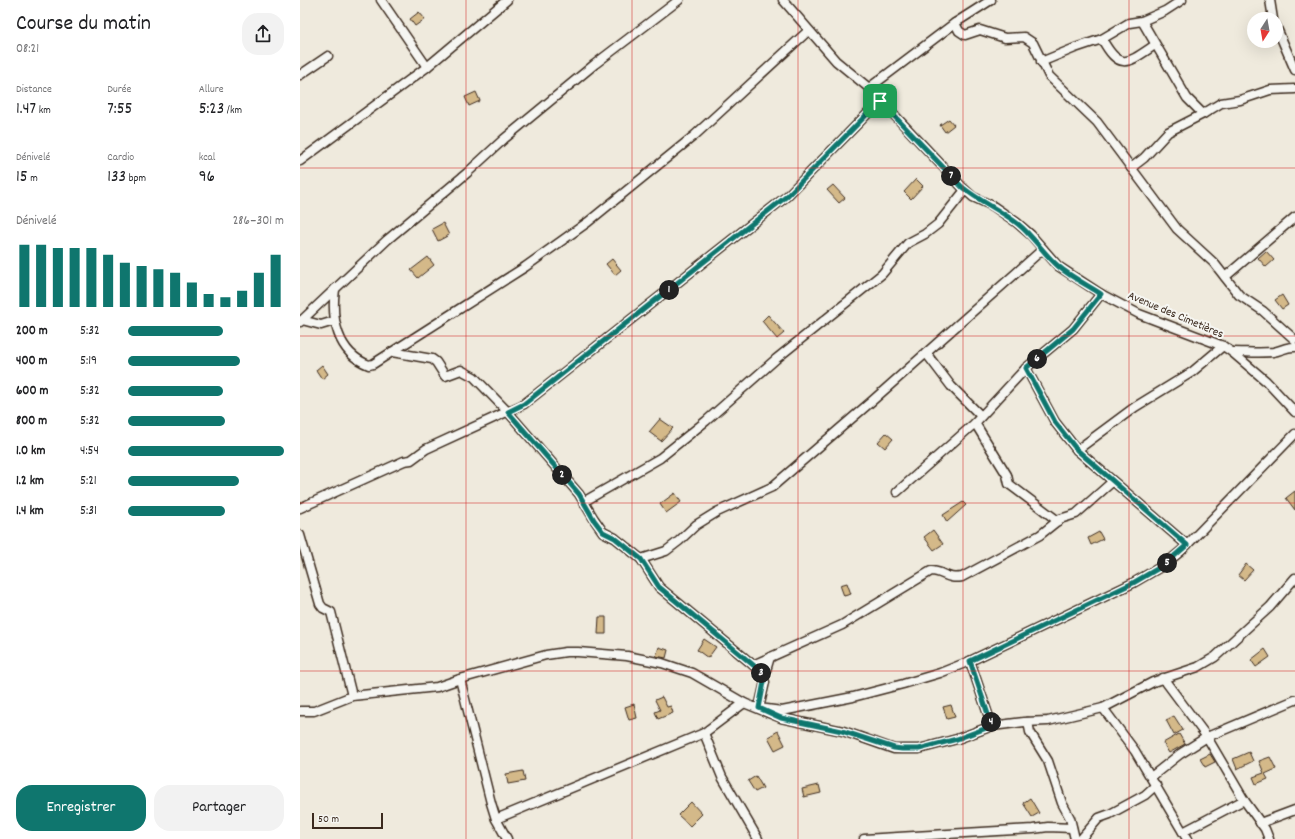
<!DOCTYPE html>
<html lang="fr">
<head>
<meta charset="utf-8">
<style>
	:root { --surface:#fff; --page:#f2f2f2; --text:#202124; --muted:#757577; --accent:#0f766e }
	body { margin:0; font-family:Dekko,sans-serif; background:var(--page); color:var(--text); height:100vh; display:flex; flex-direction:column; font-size:15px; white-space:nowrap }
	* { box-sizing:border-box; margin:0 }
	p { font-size:13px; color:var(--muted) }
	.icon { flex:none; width:22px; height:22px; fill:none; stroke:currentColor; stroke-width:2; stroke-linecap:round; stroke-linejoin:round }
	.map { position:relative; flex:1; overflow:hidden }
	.drawer { display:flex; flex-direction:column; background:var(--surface); width:300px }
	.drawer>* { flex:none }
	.needle { width:26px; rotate:191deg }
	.controls { position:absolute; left:947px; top:12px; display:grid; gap:8px }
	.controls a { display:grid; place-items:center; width:36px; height:36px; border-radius:50%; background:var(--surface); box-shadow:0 4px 16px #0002; font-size:20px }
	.scale { position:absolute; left:12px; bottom:10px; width:71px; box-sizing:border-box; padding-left:4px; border:2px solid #3b2a1e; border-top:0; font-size:11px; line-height:14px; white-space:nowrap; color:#3b2a1e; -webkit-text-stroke:3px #f6f6f2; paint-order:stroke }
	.pin { position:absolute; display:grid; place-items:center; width:34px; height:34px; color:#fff; margin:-17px; border-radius:8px; box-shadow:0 2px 6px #0006 }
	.km { position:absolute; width:20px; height:20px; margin:-10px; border-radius:50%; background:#222; color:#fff; font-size:11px; line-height:20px; text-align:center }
	.round { display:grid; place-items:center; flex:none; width:42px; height:42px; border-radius:16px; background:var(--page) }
	.headline { display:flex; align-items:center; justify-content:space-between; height:68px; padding:0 16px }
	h1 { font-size:22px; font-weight:600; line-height:30px }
	.figures { display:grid; grid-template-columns:repeat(3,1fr); gap:6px; height:68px; padding:4px 16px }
	.figures div { display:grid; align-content:center }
	.figures b { font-size:17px; font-weight:600 }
	.figures small { font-size:11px; font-weight:400 }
	.figures p { font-size:11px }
	.chart { height:112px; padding:8px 16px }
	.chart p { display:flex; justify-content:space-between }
	.chart svg { width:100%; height:72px; margin-top:4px; stroke:var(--accent); stroke-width:6 }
	.cta { display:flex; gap:8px; margin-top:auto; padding:8px 16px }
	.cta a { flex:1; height:46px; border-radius:16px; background:var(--accent); color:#fff; font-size:16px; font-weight:600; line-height:46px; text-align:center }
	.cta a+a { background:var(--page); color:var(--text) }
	ul { padding:0 16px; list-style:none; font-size:13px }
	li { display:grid; grid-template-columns:64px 48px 1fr; align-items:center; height:30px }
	li i { height:10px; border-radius:5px; background:var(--accent) }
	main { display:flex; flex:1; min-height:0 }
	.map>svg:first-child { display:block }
	.building { fill:#d4b989; stroke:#3b2a1e }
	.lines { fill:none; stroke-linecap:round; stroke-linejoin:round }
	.street-casing { stroke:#3b2a1e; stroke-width:11 }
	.street { stroke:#f6f6f2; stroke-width:8 }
	.route-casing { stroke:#fff; stroke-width:8 }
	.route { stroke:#0f766e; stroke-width:5 }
	.grid { fill:none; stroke:#d62828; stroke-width:1; stroke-opacity:0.55 }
	.labels { text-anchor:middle; stroke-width:4; stroke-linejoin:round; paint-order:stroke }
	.street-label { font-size:12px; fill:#3b2a1e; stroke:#f6f6f2 }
</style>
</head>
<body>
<main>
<section class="drawer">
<div class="headline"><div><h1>Course du matin</h1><p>08:21</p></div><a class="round"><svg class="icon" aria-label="share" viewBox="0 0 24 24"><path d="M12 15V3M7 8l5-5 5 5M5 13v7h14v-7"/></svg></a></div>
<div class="figures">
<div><p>Distance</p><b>1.47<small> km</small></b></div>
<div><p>Durée</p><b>7:55</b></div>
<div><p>Allure</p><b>5:23<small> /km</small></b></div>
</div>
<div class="figures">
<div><p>Dénivelé</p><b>15<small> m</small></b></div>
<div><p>Cardio</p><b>133<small> bpm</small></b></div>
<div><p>kcal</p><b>96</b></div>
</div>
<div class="chart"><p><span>Dénivelé</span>286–301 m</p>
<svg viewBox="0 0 160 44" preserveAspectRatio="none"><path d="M5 44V6M15 44V6M25 44V8M35 44V8M45 44V8M55 44V12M65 44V17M75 44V19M85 44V21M95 44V23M105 44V29M115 44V36M125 44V38M135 44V34M145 44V23M155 44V12"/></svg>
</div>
<ul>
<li><b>200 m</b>5:32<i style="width:61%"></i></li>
<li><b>400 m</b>5:19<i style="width:72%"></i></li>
<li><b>600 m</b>5:32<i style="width:61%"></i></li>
<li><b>800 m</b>5:32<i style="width:62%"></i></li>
<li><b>1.0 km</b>4:54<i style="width:100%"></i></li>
<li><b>1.2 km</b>5:21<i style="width:71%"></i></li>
<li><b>1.4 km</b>5:31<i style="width:62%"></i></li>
</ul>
<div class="cta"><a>Enregistrer</a><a>Partager</a></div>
</section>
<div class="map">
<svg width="995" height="839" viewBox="0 0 995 839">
	<rect width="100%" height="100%" fill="#efeadd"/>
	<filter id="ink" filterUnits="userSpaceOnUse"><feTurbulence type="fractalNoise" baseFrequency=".025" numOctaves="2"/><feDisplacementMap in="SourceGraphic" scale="8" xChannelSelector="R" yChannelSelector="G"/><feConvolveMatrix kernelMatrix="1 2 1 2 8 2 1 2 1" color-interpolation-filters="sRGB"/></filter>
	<g filter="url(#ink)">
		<g class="building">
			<polygon points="119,12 125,19 115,26 110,19"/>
			<polygon points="176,92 180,101 169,106 165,97"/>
			<polygon points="649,119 654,125 645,132 640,125"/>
			<polygon points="616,179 623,186 611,199 604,192"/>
			<polygon points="533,185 545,198 539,203 527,190"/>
			<polygon points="143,223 149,235 138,241 132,229"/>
			<polygon points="966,251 974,260 966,267 958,258"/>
			<polygon points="128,257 134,265 118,278 111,270"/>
			<polygon points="312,259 321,270 315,275 306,264"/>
			<polygon points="982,295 988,305 982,309 975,300"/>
			<polygon points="468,315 484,333 477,339 462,321"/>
			<polygon points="22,365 28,374 22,379 16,370"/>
			<polygon points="360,419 373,428 361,441 349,432"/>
			<polygon points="586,433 593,439 585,448 578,442"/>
			<polygon points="995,491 995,510 986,498"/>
			<polygon points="375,493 381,502 366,513 360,504"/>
			<polygon points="663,502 666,505 647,522 643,515"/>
			<polygon points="633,530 643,544 634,550 624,537"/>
			<polygon points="799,532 803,539 791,545 788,538"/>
			<polygon points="946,564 953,570 944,580 938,575"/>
			<polygon points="547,583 551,594 544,596 540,585"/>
			<polygon points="299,617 306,617 306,634 298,634"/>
			<polygon points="404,639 416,647 408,658 397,650"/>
			<polygon points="359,647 368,650 366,658 356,656"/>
			<polygon points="965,649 970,657 956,667 951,660"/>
			<polygon points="362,697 367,707 371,706 373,713 358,719 355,712 360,710 355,700"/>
			<polygon points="334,704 337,718 329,720 325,707"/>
			<polygon points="651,705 655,717 647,719 643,707"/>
			<polygon points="874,716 883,730 874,735 866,720"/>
			<polygon points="478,731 485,745 475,750 468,737"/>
			<polygon points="879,734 885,744 869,753 863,743"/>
			<polygon points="949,752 953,761 937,769 933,759"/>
			<polygon points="910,754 915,762 905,767 900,759"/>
			<polygon points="970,757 976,769 965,774 968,779 956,784 953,777 964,773 959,761"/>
			<polygon points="223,771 225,781 208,784 206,774"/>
			<polygon points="456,776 463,788 455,792 448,781"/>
			<polygon points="519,785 521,793 504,797 502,789"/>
			<polygon points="730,798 739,813 732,817 723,803"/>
			<polygon points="391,802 402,814 390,826 378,815"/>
		</g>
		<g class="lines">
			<g class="street-casing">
				<g id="street">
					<polyline points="81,0 127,67"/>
					<polyline points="483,0 536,61 569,88 662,187 673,197 693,206 716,222 731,235 758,266 801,294 839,314 923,346 932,352 966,381 995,412"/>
					<polyline points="882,0 865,11 842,21 887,98 903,114 921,103 940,100 970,90 995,89"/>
					<polyline points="970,0 973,19"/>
					<polyline points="655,23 659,31 665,35 680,30 705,38 724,37 733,43 749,76 797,122 877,229 914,263 939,295 963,311 994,339"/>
					<polyline points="976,26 995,70"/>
					<path d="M802,39C820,72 828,63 855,45"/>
					<polyline points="741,62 775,48 802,39 829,23 842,21"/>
					<polyline points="0,75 28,56"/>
					<polyline points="569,88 655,23 691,0"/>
					<polyline points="0,161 127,67 207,0"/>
					<polyline points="831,168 844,158 868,132 903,114"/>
					<polyline points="925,277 995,217"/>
					<path d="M35,289C31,319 37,353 69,365L73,364L225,267L288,222L395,135L508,31"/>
					<polyline points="2,320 21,325 34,321"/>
					<polyline points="0,322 87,240 167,173 204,139 295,64 379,0"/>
					<polyline points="92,352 132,359 136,362 145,376 161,370 174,377 208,412 279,494 294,519 303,532 315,538 341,559 359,587 458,669 465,682 459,708 482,711 553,697 603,684 640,673 670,661 833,583 864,565 881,551 995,434"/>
					<path d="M932,352C946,352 960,353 973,352C981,351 987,346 995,347"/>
					<polyline points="626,353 651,386 681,416"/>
					<polyline points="726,368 755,422 777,450 887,545"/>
					<polyline points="675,423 707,475 709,484 758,521"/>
					<polyline points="777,450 835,407 892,372 923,346"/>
					<polyline points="597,492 675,423 726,368 773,329 801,294"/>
					<polyline points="285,501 360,458 406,421 476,359 582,274 608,243 625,234 638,224 665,190"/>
					<polyline points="0,508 104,461 111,460 126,449 224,404 487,196 580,101"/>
					<polyline points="0,535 20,604 23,608 31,612 52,696"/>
					<polyline points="341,559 366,551 379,541 396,525 417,512 472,487 572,401 743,249"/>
					<polyline points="670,661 692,726"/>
					<path d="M453,665L542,625L631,571C643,571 647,580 662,577L740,535L760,519L776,514L812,482"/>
					<polyline points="464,677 470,657"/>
					<polyline points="863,678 907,737 944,800"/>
					<polyline points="160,679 191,803 196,819 207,839"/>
					<polyline points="803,708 835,751 887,839"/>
					<polyline points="0,711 14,711 52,696 137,687 160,679 246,655 266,652 278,652 327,656 362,663 392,673 444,703 481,718 543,731 594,749 619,749 657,739 692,726 724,722 748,721 803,708 853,682 898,667 915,657 970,607 995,578"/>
					<polyline points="728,722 730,732 748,761 762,803 770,818 775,839"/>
					<polyline points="404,733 422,777 458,839"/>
					<polyline points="851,777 880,754 907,737 995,700"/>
					<polyline points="196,819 404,733 444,703"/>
					<polyline points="960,823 995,810"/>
					<polyline points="883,832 944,800 965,829 969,839"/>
					<polyline points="564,839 733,829 748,827 772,828"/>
					<polyline points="781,839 799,818 810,814 845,795 856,785"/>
				</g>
			</g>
			<use href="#street" class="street"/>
		</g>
	</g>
	<g class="lines" filter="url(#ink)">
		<g class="route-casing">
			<path id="route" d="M580,101L662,187C679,201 700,210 718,224C733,236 743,253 758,266C771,277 787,285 801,294L773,329L726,368L755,422L777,450L887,545L864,565L833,583L670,661L692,726L657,739L619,749H602L594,748L542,731L481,718L459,708L464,682L458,669L359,587L341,559L315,538L303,532L294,520L279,494L208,412L224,404L487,196Z"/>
		</g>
		<use href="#route" class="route"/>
	</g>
	<path class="grid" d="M166,0V839M332,0V839M498,0V839M663,0V839M829,0V839M0,168H995M0,336H995M0,503H995M0,671H995"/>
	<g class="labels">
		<g class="street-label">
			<text transform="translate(876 314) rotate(23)" y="4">Avenue des Cimetières</text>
		</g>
	</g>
</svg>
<div class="controls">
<a><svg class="needle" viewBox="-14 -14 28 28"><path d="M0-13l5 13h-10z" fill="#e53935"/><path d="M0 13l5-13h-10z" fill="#757577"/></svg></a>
</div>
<div class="scale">50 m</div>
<div class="pin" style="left:580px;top:101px;background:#1e9e55"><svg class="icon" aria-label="arrive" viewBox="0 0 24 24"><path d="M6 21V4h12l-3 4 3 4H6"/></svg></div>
<b class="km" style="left:369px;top:290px">1</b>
<b class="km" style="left:262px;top:475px">2</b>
<b class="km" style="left:461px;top:673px">3</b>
<b class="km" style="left:691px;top:722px">4</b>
<b class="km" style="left:867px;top:563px">5</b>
<b class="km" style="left:737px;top:359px">6</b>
<b class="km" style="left:651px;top:176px">7</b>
</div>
</main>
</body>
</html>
